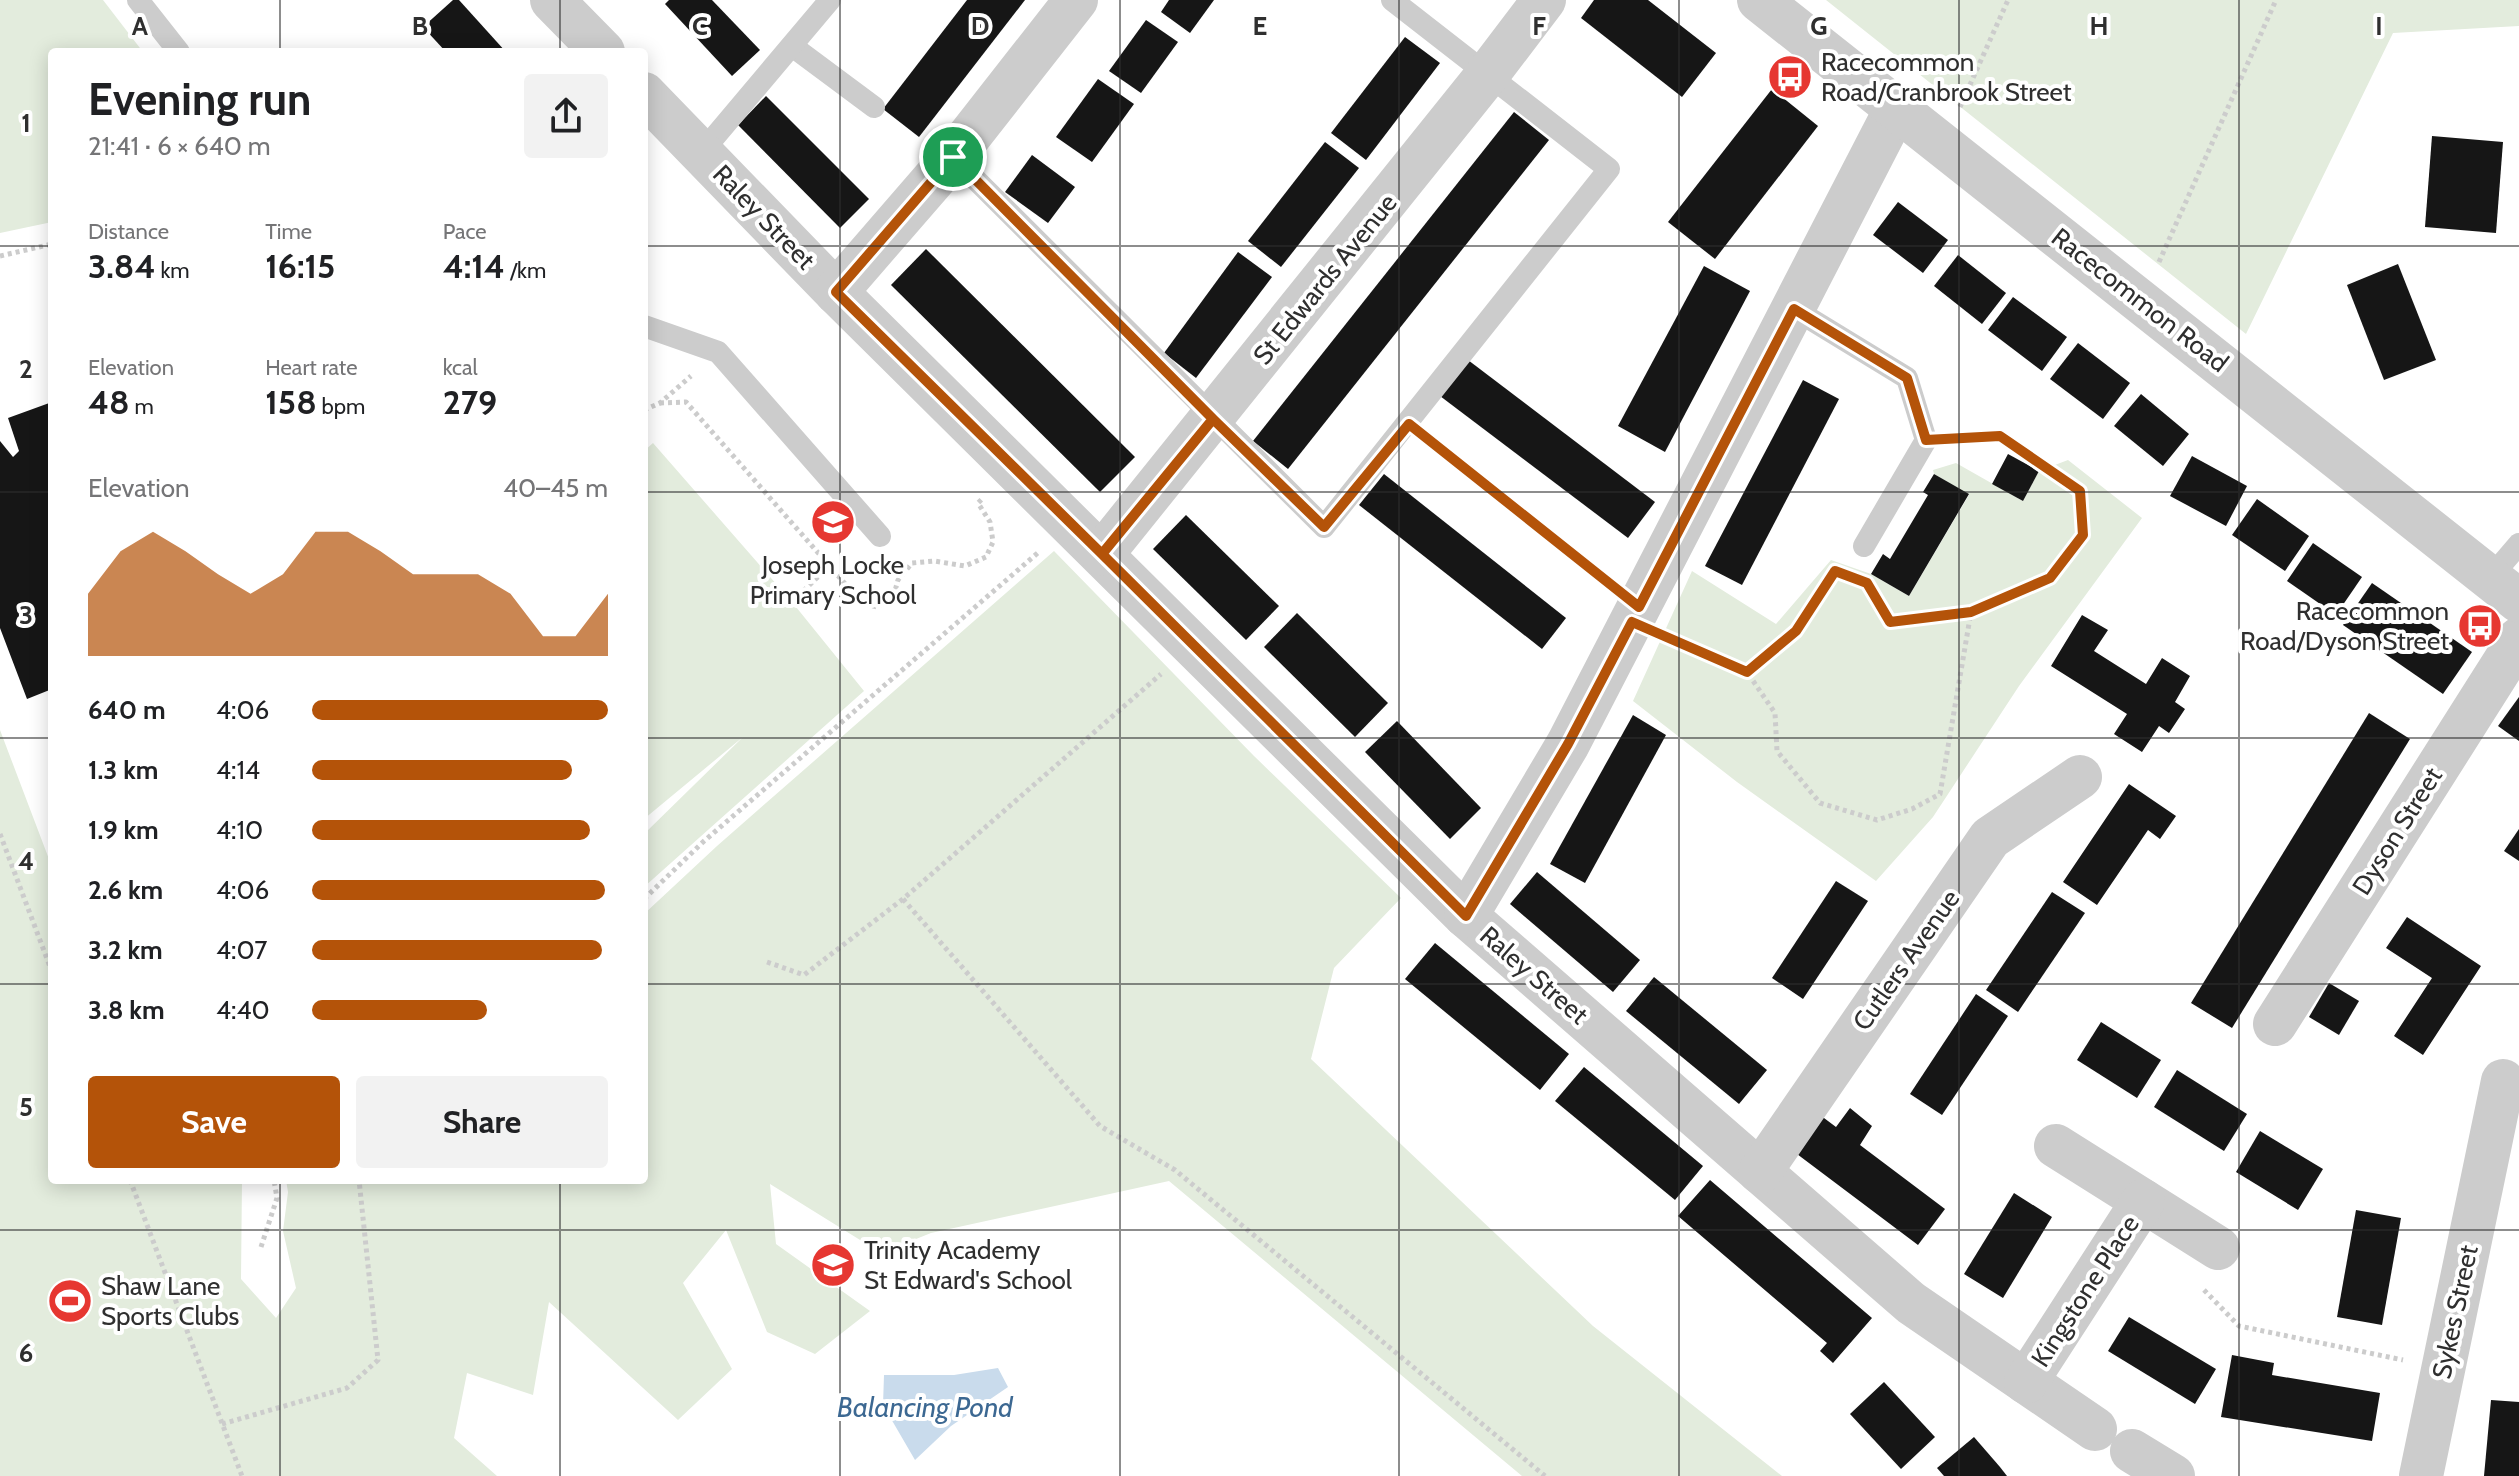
<!DOCTYPE html>
<html lang="en">
<head>
<meta charset="utf-8">
<style>
	:root { --surface:#fff; --page:#f2f2f2; --text:#202124; --muted:#757577; --accent:#b45309 }
	body { margin:0; font-family:Cabin,sans-serif; background:var(--page); color:var(--text); height:100vh; display:flex; flex-direction:column; font-size:30px; white-space:nowrap }
	* { box-sizing:border-box; margin:0 }
	p { font-size:26px; color:var(--muted) }
	.icon { flex:none; width:44px; height:44px; fill:none; stroke:currentColor; stroke-width:2; stroke-linecap:round; stroke-linejoin:round }
	.map { position:relative; flex:1; overflow:hidden }
	.drawer { position:absolute; left:48px; top:48px; width:600px; height:1136px; display:flex; flex-direction:column; background:var(--surface); border-radius:8px; box-shadow:0 4px 20px #0003 }
	.drawer>* { flex:none }
	.pin { position:absolute; display:grid; place-items:center; width:68px; height:68px; color:#fff; margin:-34px; border:4px solid #fff; border-radius:50%; box-shadow:0 2px 8px #0007 }
	.round { display:grid; place-items:center; flex:none; width:84px; height:84px; border-radius:8px; background:var(--page) }
	.summary { display:flex; align-items:center; justify-content:space-between; height:136px; padding:0 40px }
	h1 { font-size:44px; font-weight:800; line-height:60px }
	.figures { display:grid; grid-template-columns:repeat(3,1fr); gap:12px; height:136px; padding:8px 40px }
	.figures div { display:grid; align-content:center }
	.figures b { font-size:34px; font-weight:800 }
	.figures small { font-size:22px; font-weight:400 }
	.figures p { font-size:22px }
	.chart { height:224px; padding:16px 40px }
	.chart p { display:flex; justify-content:space-between }
	.chart svg { width:100%; height:144px; margin-top:8px; fill:var(--accent); opacity:.7 }
	.primary-button { display:flex; gap:16px; margin-top:auto; padding:16px 40px }
	.primary-button a { flex:1; height:92px; border-radius:8px; background:var(--accent); color:#fff; font-size:32px; font-weight:800; line-height:92px; text-align:center }
	.primary-button a+a { background:var(--page); color:var(--text) }
	ul { padding:0 40px; list-style:none; font-size:26px }
	li { display:grid; grid-template-columns:128px 96px 1fr; align-items:center; height:60px }
	li i { height:20px; border-radius:10px; background:var(--accent) }
	.map>svg:first-child { display:block }
	.green { fill:#e3ecdd }
	.water { fill:#c9dbec }
	.building { fill:#161616 }
	.lines { fill:none; stroke-linecap:round; stroke-linejoin:round }
	.path { stroke:#ccc; stroke-width:5; stroke-dasharray:4 4; stroke-linecap:butt }
	.service { stroke:#ccc; stroke-width:22 }
	.minor { stroke:#ccc; stroke-width:44 }
	.tertiary { stroke:#ccc; stroke-width:44 }
	.route-casing { stroke:#fff; stroke-width:16 }
	.route { stroke:#b45309; stroke-width:10 }
	.grid { fill:none; stroke:#2f2f2f; stroke-width:2; stroke-opacity:0.55 }
	.labels { text-anchor:middle; stroke-width:8; stroke-linejoin:round; paint-order:stroke }
	.poi-label { font-size:26px; fill:#2f2f2f; stroke:#fff; text-anchor:start }
	.street-label { font-size:26px; fill:#2f2f2f; stroke:#fff }
	.water-label { font-size:28px; font-style:italic; fill:#3c6892; stroke:#fff }
	.grid-label { font-size:26px; text-anchor:middle; font-weight:bold; fill:#2f2f2f; stroke:#fff; stroke-width:8; stroke-linejoin:round; paint-order:stroke }
</style>
</head>
<body>
<div class="map">
<svg width="2519" height="1476" viewBox="0 0 2519 1476">
	<rect width="100%" height="100%" fill="#fff"/>
	<g class="green">
		<polygon points="0,0 103,0 143,52 52,52 52,222 0,233"/>
		<polygon points="1826,0 2519,0 2519,26 2393,33 2246,334"/>
		<polygon points="653,443 792,602 864,691 644,887 644,834 743,737 644,819 644,451"/>
		<polygon points="2068,460 2142,518 2019,686 1933,817 1876,881 1737,782 1633,701 1692,571 1776,624 1831,560 1871,574 1909,596 1969,495 1934,474 1933,470 1956,463 2023,501 2039,471"/>
		<polygon points="1054,551 1254,756 1401,898 1334,968 1311,1059 1593,1326 1782,1476 1522,1476 1169,1181 931,1233 881,1253 770,1184 776,1244 870,1311 815,1354 767,1332 726,1230 683,1283 732,1369 678,1420 549,1302 533,1395 467,1373 454,1438 497,1476 0,1476 0,730 52,867 52,1180 242,1180 241,1279 276,1318 296,1288 283,1231 288,1192 286,1180 644,1180 644,914 717,846"/>
	</g>
	<polygon class="water" points="998,1368 1008,1387 951,1426 915,1460 883,1405 884,1375 954,1375"/>
	<g class="building">
		<polygon points="453,0 459,0 506,52 446,52 423,27"/>
		<polygon points="669,0 712,0 760,50 732,76 665,4"/>
		<polygon points="967,0 1025,0 919,137 883,109"/>
		<polygon points="1169,0 1214,0 1190,33 1161,12"/>
		<polygon points="1594,0 1648,0 1716,53 1682,97 1581,18"/>
		<polygon points="1146,20 1178,42 1141,93 1109,71"/>
		<polygon points="1405,37 1440,63 1366,160 1331,133"/>
		<polygon points="1098,79 1134,104 1092,162 1056,137"/>
		<polygon points="1772,89 1818,126 1715,259 1668,222"/>
		<polygon points="766,96 869,199 840,228 738,125"/>
		<polygon points="1514,112 1549,140 1288,469 1253,441"/>
		<polygon points="2432,136 2503,142 2496,233 2425,227"/>
		<polygon points="1325,142 1359,168 1281,267 1248,241"/>
		<polygon points="1032,155 1075,187 1048,223 1005,192"/>
		<polygon points="1898,202 1948,240 1923,273 1873,235"/>
		<polygon points="926,249 1135,457 1100,492 891,285"/>
		<polygon points="1238,252 1272,277 1196,378 1164,353"/>
		<polygon points="1958,255 2006,293 1982,324 1934,286"/>
		<polygon points="2398,264 2436,360 2384,380 2347,285"/>
		<polygon points="1704,266 1750,291 1665,452 1618,426"/>
		<polygon points="2013,297 2067,337 2042,371 1988,330"/>
		<polygon points="2078,343 2130,383 2103,419 2050,379"/>
		<polygon points="1468,360 1655,502 1628,538 1440,396"/>
		<polygon points="1803,380 1839,399 1742,585 1705,566"/>
		<polygon points="2141,394 2189,434 2163,466 2114,426"/>
		<polygon points="52,402 52,689 27,699 0,628 0,441 13,457 19,451 8,418"/>
		<polygon points="2008,454 2039,471 2023,501 1992,484"/>
		<polygon points="2192,456 2247,486 2226,526 2170,496"/>
		<polygon points="1384,474 1566,618 1542,649 1359,505"/>
		<polygon points="1934,474 1969,494 1909,596 1871,574 1883,554 1890,559 1928,495 1923,492"/>
		<polygon points="2257,499 2309,536 2285,571 2232,535"/>
		<polygon points="1186,515 1279,606 1246,640 1153,549"/>
		<polygon points="2313,543 2362,577 2336,615 2287,581"/>
		<polygon points="2372,583 2472,652 2443,694 2343,625"/>
		<polygon points="1297,613 1388,703 1355,737 1264,647"/>
		<polygon points="2082,615 2108,630 2094,651 2146,684 2162,658 2190,676 2175,702 2185,709 2169,733 2159,726 2142,752 2114,734 2127,714 2051,666"/>
		<polygon points="2519,697 2519,741 2498,726"/>
		<polygon points="2369,713 2410,739 2232,1028 2191,1003"/>
		<polygon points="1633,715 1666,735 1585,883 1550,864"/>
		<polygon points="1397,721 1481,808 1450,839 1365,752"/>
		<polygon points="2129,784 2176,816 2160,839 2148,830 2097,905 2063,882"/>
		<polygon points="2519,829 2519,861 2504,851"/>
		<polygon points="1537,872 1640,960 1613,992 1510,904"/>
		<polygon points="1836,881 1868,901 1803,999 1772,978"/>
		<polygon points="2052,892 2085,913 2018,1012 1986,990"/>
		<polygon points="2407,917 2481,966 2423,1055 2394,1036 2432,978 2386,948"/>
		<polygon points="1435,943 1569,1054 1540,1090 1405,979"/>
		<polygon points="1654,977 1767,1070 1739,1104 1626,1011"/>
		<polygon points="2329,983 2359,1001 2339,1035 2309,1017"/>
		<polygon points="1976,994 2008,1016 1942,1115 1910,1094"/>
		<polygon points="2101,1022 2161,1060 2137,1098 2077,1060"/>
		<polygon points="1584,1067 1703,1166 1675,1200 1555,1101"/>
		<polygon points="2177,1070 2247,1114 2224,1151 2154,1107"/>
		<polygon points="1850,1108 1872,1126 1860,1145 1945,1209 1918,1245 1789,1148 1816,1112 1836,1127"/>
		<polygon points="2260,1131 2323,1169 2298,1210 2236,1172"/>
		<polygon points="1710,1180 1872,1318 1833,1363 1820,1351 1827,1343 1678,1216"/>
		<polygon points="2014,1193 2052,1217 2003,1298 1964,1274"/>
		<polygon points="2356,1210 2401,1218 2382,1325 2337,1317"/>
		<polygon points="2129,1317 2216,1369 2195,1404 2108,1351"/>
		<polygon points="2232,1355 2274,1363 2272,1375 2380,1393 2372,1441 2221,1417"/>
		<polygon points="1884,1382 1935,1437 1901,1469 1850,1414"/>
		<polygon points="2491,1400 2519,1402 2519,1476 2484,1476"/>
		<polygon points="1974,1437 2000,1467 2007,1476 1944,1476 1937,1468"/>
	</g>
	<g class="lines">
		<g class="path">
			<polyline points="1960,107 2008,0"/>
			<polyline points="0,256 52,244"/>
			<polyline points="2159,262 2276,0"/>
			<polyline points="660,403 686,402 862,603 877,607 893,598 898,580 912,563 934,561 965,566 986,557 993,542 990,522 978,503 983,498"/>
			<polyline points="644,410 660,403 691,376"/>
			<polyline points="1959,438 2000,436 2080,491 2083,535 2050,578 1971,612"/>
			<polyline points="1432,442 1605,580"/>
			<polyline points="792,602 829,566"/>
			<polyline points="1669,638 1747,672 1775,713 1777,751 1820,803 1877,820 1912,809 1940,794 1971,612 1890,622 1867,583 1856,579"/>
			<polyline points="1747,672 1796,631 1835,571 1843,574"/>
			<polyline points="0,834 52,972"/>
			<polyline points="644,899 703,842 1040,551"/>
			<polyline points="903,899 1100,1126 1175,1170 1545,1476"/>
			<polyline points="767,962 804,975 903,899 1161,674"/>
			<polyline points="130,1180 242,1476"/>
			<polyline points="261,1247 277,1198 274,1180"/>
			<polyline points="2204,1290 2239,1326 2403,1360"/>
			<polyline points="222,1424 347,1388 378,1360 359,1180"/>
		</g>
		<g class="service">
			<polyline points="138,0 179,52"/>
			<polyline points="792,46 874,107"/>
			<polyline points="701,153 830,0"/>
			<polyline points="953,157 1324,527 1609,169 1392,0"/>
			<polyline points="1794,309 1907,378 1926,440 1864,546"/>
			<polyline points="644,326 718,352 880,536"/>
			<polyline points="2489,579 2519,544"/>
		</g>
		<g class="minor">
			<polyline points="552,0 603,52"/>
			<polyline points="644,94 836,292 1466,916 1911,1303 2095,1429"/>
			<polyline points="836,292 953,157 1076,0"/>
			<polyline points="1102,554 1487,75 1544,0"/>
			<polyline points="1466,916 1568,744 1896,109"/>
			<polyline points="2275,1024 2519,639"/>
			<polyline points="2056,1146 2218,1248"/>
			<polyline points="1760,1172 1990,838 2080,777"/>
			<polyline points="2026,1382 2143,1201"/>
			<polyline points="2132,1451 2173,1476"/>
			<polyline points="2421,1476 2503,1081"/>
		</g>
		<polyline class="tertiary" points="1759,0 2519,601"/>
	</g>
	<g class="lines">
		<g class="route-casing">
			<polyline id="route" points="953,157 1213,419 1102,554 1466,916 1568,744 1632,622 1747,672 1796,631 1835,571 1867,583 1890,622 1971,612 2050,578 2083,535 2080,491 2000,436 1926,440 1907,378 1794,309 1639,607 1409,424 1324,527 1213,419 1102,554 836,292 953,157"/>
		</g>
		<use href="#route" class="route"/>
	</g>
	<path class="grid" d="M280,0V52M560,0V52M840,0V1476M1120,0V1476M1399,0V1476M1679,0V1476M1959,0V1476M2239,0V1476M0,246H52M644,246H2519M0,492H52M644,492H2519M0,738H52M644,738H2519M0,984H52M644,984H2519M280,1180V1476M560,1180V1476M0,1230H2519"/>
	<defs>
		<g id="bus-disc" transform="scale(2.3)"><circle r="9.5" fill="#e63731" stroke="#fff"/><path d="M-5-6H5V4H4V6H2V4H-2V6H-4V4H-5ZM-3.5-4V0h7V-4ZM-3.5 1.2v1.5H-2V1.2ZM2 1.2v1.5H3.5V1.2Z" fill="#fff"/></g>
		<g id="school-disc" transform="scale(2.3)"><circle r="9.5" fill="#e63731" stroke="#fff"/><path d="M0-5L7-2L0 1L-7-2ZM-4 1L0 2.5L4 1V4Q0 6-4 4Z" fill="#fff"/></g>
		<g id="stadium-disc" transform="scale(2.3)"><circle r="9.5" fill="#e63731" stroke="#fff"/><path d="M0-5a6.5 5 0 1 0 0 10a6.5 5 0 1 0 0-10ZM-3.5-1.8h7v3.6h-7Z" fill="#fff"/></g>
	</defs>
	<g fill-rule="evenodd">
		<use href="#bus-disc" x="1790" y="77"/>
		<use href="#school-disc" x="833" y="522"/>
		<use href="#bus-disc" x="2480" y="626"/>
		<use href="#school-disc" x="833" y="1265"/>
		<use href="#stadium-disc" x="70" y="1301"/>
	</g>
	<g class="labels">
		<g class="poi-label">
			<text x="1821" y="71">Racecommon<tspan x="1821" dy="30">Road/Cranbrook Street</tspan></text>
			<text x="833" y="574" text-anchor="middle">Joseph Locke<tspan x="833" dy="30">Primary School</tspan></text>
			<text x="2449" y="620" text-anchor="end">Racecommon<tspan x="2449" dy="30">Road/Dyson Street</tspan></text>
			<text x="864" y="1259">Trinity Academy<tspan x="864" dy="30">St Edward's School</tspan></text>
			<text x="101" y="1295">Shaw Lane<tspan x="101" dy="30">Sports Clubs</tspan></text>
		</g>
		<g class="street-label">
			<text transform="translate(764 217) rotate(46)" y="9">Raley Street</text>
			<text transform="translate(1325 279) rotate(-51)" y="9">St Edwards Avenue</text>
			<text transform="translate(2140 300) rotate(38)" y="9">Racecommon Road</text>
			<text transform="translate(2397 831) rotate(-58)" y="9">Dyson Street</text>
			<text transform="translate(1906 960) rotate(-55)" y="9">Cutlers Avenue</text>
			<text transform="translate(1534 975) rotate(41)" y="9">Raley Street</text>
			<text transform="translate(2085 1291) rotate(-57)" y="9">Kingstone Place</text>
			<text transform="translate(2455 1312) rotate(-78)" y="9">Sykes Street</text>
		</g>
		<g class="water-label">
			<text x="925" y="1417">Balancing Pond</text>
		</g>
	</g>
	<g class="grid-label">
		<text x="140" y="35">A</text>
		<text x="420" y="35">B</text>
		<text x="700" y="35">C</text>
		<text x="980" y="35">D</text>
		<text x="1260" y="35">E</text>
		<text x="1539" y="35">F</text>
		<text x="1819" y="35">G</text>
		<text x="2099" y="35">H</text>
		<text x="2379" y="35">I</text>
		<text x="26" y="132">1</text>
		<text x="26" y="378">2</text>
		<text x="26" y="624">3</text>
		<text x="26" y="870">4</text>
		<text x="26" y="1116">5</text>
		<text x="26" y="1362">6</text>
	</g>
</svg>
<div class="pin" style="left:953px;top:157px;background:#1e9e55"><svg class="icon" aria-label="arrive" viewBox="0 0 24 24"><path d="M6 21V4h12l-3 4 3 4H6"/></svg></div>
<section class="drawer">
<div class="summary"><div><h1>Evening run</h1><p>21:41 · 6 × 640 m</p></div><a class="round"><svg class="icon" aria-label="share" viewBox="0 0 24 24"><path d="M12 15V3M7 8l5-5 5 5M5 13v7h14v-7"/></svg></a></div>
<div class="figures">
<div><p>Distance</p><b>3.84<small> km</small></b></div>
<div><p>Time</p><b>16:15</b></div>
<div><p>Pace</p><b>4:14<small> /km</small></b></div>
</div>
<div class="figures">
<div><p>Elevation</p><b>48<small> m</small></b></div>
<div><p>Heart rate</p><b>158<small> bpm</small></b></div>
<div><p>kcal</p><b>279</b></div>
</div>
<div class="chart"><p><span>Elevation</span>40–45 m</p>
<svg viewBox="0 0 160 44" preserveAspectRatio="none"><path d="M0 44V25L10 12L20 6L30 12L40 19L50 25L60 19L70 6L80 6L90 12L100 19L110 19L120 19L130 25L140 38L150 38L160 25V44z"/></svg>
</div>
<ul>
<li><b>640 m</b>4:06<i style="width:100%"></i></li>
<li><b>1.3 km</b>4:14<i style="width:88%"></i></li>
<li><b>1.9 km</b>4:10<i style="width:94%"></i></li>
<li><b>2.6 km</b>4:06<i style="width:99%"></i></li>
<li><b>3.2 km</b>4:07<i style="width:98%"></i></li>
<li><b>3.8 km</b>4:40<i style="width:59%"></i></li>
</ul>
<div class="primary-button"><a>Save</a><a>Share</a></div>
</section>
</div>
</body>
</html>
